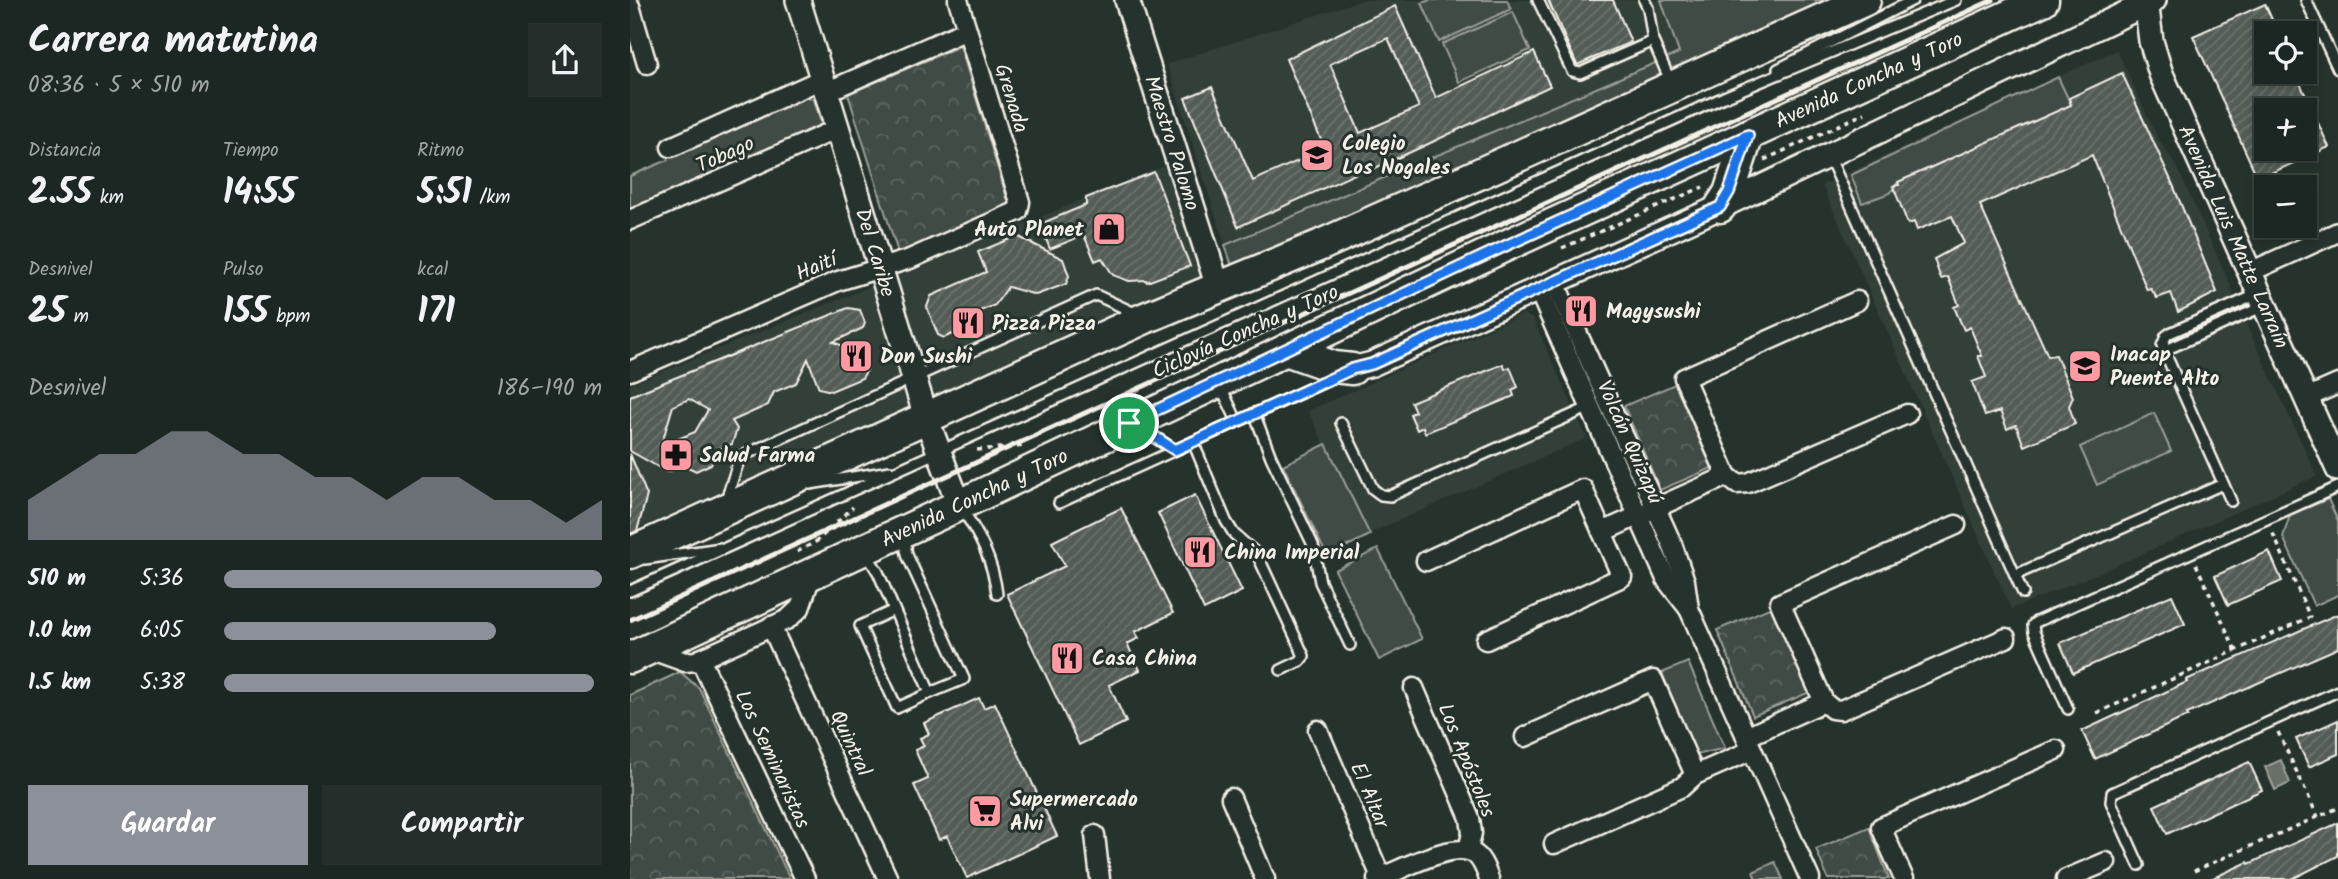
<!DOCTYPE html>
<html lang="es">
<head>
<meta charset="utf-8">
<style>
	:root { --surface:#1c2622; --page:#252e2a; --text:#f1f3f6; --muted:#a0a5a5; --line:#3a4340; --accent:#8c9099 }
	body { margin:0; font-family:Kalam,sans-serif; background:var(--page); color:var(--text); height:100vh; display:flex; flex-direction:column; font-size:26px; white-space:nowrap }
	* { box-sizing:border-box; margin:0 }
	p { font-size:23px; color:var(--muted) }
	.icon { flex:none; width:38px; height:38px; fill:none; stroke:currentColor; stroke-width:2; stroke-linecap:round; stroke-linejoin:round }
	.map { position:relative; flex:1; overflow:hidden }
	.side { display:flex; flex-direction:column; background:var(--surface); width:630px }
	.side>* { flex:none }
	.tools { position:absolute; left:1624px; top:21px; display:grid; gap:14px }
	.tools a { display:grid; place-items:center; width:63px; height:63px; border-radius:0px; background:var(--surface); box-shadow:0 4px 10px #0003,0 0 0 2px var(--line); font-size:35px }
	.pin { position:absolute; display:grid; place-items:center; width:60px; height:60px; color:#fff; margin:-30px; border:4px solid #fff; border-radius:50%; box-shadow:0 2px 7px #0007 }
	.round { display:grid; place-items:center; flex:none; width:74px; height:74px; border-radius:0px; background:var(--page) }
	.head { display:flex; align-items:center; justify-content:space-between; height:119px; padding:0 28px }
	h1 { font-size:38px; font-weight:700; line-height:52px }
	.metrics { display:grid; grid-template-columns:repeat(3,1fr); gap:10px; height:119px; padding:7px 28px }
	.metrics div { display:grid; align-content:center }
	.metrics b { font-size:35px; font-weight:700 }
	.metrics small { font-size:19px; font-weight:400 }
	.metrics p { font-size:19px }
	.chart { height:196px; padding:14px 28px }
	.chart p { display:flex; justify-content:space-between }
	.chart svg { width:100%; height:126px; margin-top:7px; fill:var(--accent); opacity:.7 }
	.cta { display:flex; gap:14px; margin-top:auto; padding:14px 28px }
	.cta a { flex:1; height:80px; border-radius:0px; background:var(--accent); color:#fff; font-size:28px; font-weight:700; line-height:80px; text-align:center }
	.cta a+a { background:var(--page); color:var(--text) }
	ul { padding:0 28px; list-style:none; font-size:23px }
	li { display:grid; grid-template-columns:112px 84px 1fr; align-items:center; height:52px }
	li i { height:18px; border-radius:9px; background:var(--accent) }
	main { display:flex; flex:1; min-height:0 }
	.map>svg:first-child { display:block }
	.built { fill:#333f39 }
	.grass { fill:#414b45; stroke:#9a9e96; stroke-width:2 }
	.park { fill:url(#park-crowns); stroke:#9a9e96; stroke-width:2 }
	.water { fill:#676f68; stroke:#9fa39b; stroke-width:2 }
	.building { fill:url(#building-hatch); stroke:#f4f1e8; stroke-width:2; fill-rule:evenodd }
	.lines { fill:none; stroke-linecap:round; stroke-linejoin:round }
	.service-casing { stroke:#f4f1e8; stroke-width:14 }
	.minor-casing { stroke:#f4f1e8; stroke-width:23 }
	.tertiary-casing { stroke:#f4f1e8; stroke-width:28 }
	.primary-casing { stroke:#f4f1e8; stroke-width:35 }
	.path { stroke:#f4f1e8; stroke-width:3.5; stroke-dasharray:5 5; stroke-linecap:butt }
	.service { stroke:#26332d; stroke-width:9 }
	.minor { stroke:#26332d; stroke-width:18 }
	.tertiary { stroke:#26332d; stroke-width:23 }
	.primary { stroke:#26332d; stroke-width:30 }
	.rail { stroke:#f4f1e8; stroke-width:5 }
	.route-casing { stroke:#fff; stroke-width:14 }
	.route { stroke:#1a73e8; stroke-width:9 }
	.labels { text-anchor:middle; stroke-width:6; stroke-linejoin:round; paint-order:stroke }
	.street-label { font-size:21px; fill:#f4f1e8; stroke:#26332d }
	.poi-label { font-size:21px; font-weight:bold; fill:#f4f1e8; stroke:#26332d; text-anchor:start }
</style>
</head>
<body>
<main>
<section class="side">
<div class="head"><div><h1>Carrera matutina</h1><p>08:36 · 5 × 510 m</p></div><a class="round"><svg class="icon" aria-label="share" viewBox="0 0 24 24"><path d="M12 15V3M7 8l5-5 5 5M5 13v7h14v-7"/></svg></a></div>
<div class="metrics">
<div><p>Distancia</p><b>2.55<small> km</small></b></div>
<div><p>Tiempo</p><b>14:55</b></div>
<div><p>Ritmo</p><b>5:51<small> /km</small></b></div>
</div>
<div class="metrics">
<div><p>Desnivel</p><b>25<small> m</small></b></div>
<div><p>Pulso</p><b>155<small> bpm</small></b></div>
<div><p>kcal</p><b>171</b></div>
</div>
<div class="chart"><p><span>Desnivel</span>186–190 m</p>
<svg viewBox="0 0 160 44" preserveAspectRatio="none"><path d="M0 44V30L10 22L20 14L30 14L40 6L50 6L60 14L70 14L80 22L90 22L100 30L110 22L120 22L130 30L140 30L150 38L160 30V44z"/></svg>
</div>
<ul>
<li><b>510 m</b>5:36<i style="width:100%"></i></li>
<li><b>1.0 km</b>6:05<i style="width:72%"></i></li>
<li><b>1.5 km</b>5:38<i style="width:98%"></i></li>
</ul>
<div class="cta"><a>Guardar</a><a>Compartir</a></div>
</section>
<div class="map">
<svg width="1708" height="879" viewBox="0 0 1708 879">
	<defs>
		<pattern id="park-crowns" width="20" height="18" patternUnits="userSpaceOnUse" patternTransform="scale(1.75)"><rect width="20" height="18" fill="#414b45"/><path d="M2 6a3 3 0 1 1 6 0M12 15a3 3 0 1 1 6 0" fill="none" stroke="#5d6560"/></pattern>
		<pattern id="building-hatch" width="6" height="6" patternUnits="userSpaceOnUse" patternTransform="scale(1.75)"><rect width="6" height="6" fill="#525c55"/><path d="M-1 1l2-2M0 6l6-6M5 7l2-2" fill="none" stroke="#6c746d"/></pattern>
	</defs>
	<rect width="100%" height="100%" fill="#26332d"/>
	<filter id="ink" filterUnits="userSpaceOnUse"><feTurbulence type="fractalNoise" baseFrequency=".0143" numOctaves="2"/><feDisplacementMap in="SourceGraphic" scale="14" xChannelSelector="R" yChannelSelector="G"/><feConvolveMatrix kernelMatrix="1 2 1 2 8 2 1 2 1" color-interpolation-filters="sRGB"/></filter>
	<g filter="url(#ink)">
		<g class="built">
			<polygon points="732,0 1031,0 1050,53 595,245 537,64"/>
			<polygon points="1487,50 1528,139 1548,169 1600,284 1604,298 1687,476 1476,570 1381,609 1192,185"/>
			<polygon points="537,165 572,281 0,532 0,385"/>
			<polygon points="893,314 903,319 957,438 738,534 678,411"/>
		</g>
		<g class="grass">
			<polygon points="800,0 877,0 881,9 809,42 792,3"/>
			<polygon points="1031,0 1199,0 603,269 595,245 1049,53"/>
			<polygon points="883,12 900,50 829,82 812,44"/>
			<polygon points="1428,77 1441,105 1268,182 1260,193 1232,203 1221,175"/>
			<polygon points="176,97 184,99 191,124 186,132 5,209 0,208 0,176 38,160 38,156"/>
			<polygon points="1524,413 1541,451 1467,485 1450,447"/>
			<polygon points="696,444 740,535 697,556 653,465"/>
			<polygon points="1698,499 1708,521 1708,595 1684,606 1653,537 1660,515"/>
			<polygon points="748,549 792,639 749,660 705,570"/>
			<polygon points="1058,662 1095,748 1066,755 1032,673"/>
			<polygon points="1145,862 1153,879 1126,879 1123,872"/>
		</g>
		<g class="park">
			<polygon points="330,46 379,205 269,256 218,94"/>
			<polygon points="1045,384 1082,468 1030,490 994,406"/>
			<polygon points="1144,606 1180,692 1123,716 1087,630"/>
			<polygon points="50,672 69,688 160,879 0,879 0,695"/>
			<polygon points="1239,827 1259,879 1198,879 1186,849"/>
		</g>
		<polygon class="water" points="1651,760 1660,783 1645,790 1635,767"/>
		<g class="building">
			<polygon points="918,0 983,0 1001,42 947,65"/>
			<path d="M1635,4L1648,33H1636V72H1665L1699,147L1628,179L1563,36ZM1636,110H1675V149H1636Z"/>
			<path d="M765,6L806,98L904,52L920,86L796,145L741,170L740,167L608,227L555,98L582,87L623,181L695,149L656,59ZM758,38L789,107L730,133L700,64Z"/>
			<polygon points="1492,73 1543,185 1587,292 1548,312 1541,293 1527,298 1521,289 1517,290 1462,155 1350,205 1418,356 1426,355 1443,397 1439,406 1445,424 1394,446 1386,425 1377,429 1370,411 1355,416 1342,382 1356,377 1348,356 1352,356 1340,327 1334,330 1324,307 1329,305 1318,277 1311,279 1304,259 1334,243 1322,216 1287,230 1284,222 1278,224 1263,186 1269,185 1268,182 1441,105 1439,98"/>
			<polygon points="524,172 560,266 517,282 516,280 499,281 483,275 472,258 465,261 454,235 420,249 410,224 456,205 456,198"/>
			<polygon points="387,236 433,259 439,276 436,284 406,295 378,287 365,305 343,314 339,326 314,338 308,335 297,307 301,296 356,272 348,252"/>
			<path d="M218,308L230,310L235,323L233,328L203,342L231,353L237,370L232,378L201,391L189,388L178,359L166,383L144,392L138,405L102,421L107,429L102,444L88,450L81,464L66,471L56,466L37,472L0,451V396ZM59,399L78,410L65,432L31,446L43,406Z"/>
			<polygon points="873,364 875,369 880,367 888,387 882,390 884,396 795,433 793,427 787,430 780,414 785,412 781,402"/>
			<polygon points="0,454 17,495 7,531 0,534"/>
			<polygon points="565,495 612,591 574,610 528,513"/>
			<polygon points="491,508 543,613 505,632 509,638 497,644 510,670 479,685 496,722 449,745 377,594 435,566 422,542"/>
			<polygon points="1639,551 1652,581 1598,605 1585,576"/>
			<polygon points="1542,595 1555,624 1443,673 1430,643"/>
			<polygon points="1708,614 1708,648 1557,714 1558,716 1465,759 1452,731 1557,682 1556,680"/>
			<polygon points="349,698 354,708 365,703 427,836 337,878 317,836 309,840 284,785 298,779 285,750 294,746 290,738 299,734 294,723"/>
			<polygon points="1708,720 1708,754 1679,767 1666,739"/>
			<polygon points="1619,762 1632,790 1537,834 1524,806"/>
			<polygon points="1708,823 1708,856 1662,879 1581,879 1618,862 1619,864"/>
		</g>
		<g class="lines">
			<g class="service-casing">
				<g id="service">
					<polyline points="908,0 942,71 950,73 1023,41"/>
					<polyline points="1014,0 1018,8 1023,41 1041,83"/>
					<polyline points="1676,0 1708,69"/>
					<polyline points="1148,69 1283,0"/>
					<polyline points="1199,156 1393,593"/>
					<polyline points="1533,351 1634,306"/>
					<polyline points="590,385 607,421"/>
					<polyline points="624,413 641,457 683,545 690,582 720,645"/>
					<polyline points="711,423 743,489 751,495 760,496 960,407"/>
					<polyline points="507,427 545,450"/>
					<polyline points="563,442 596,521 604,534 627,554 674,656 670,661 651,670"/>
					<polyline points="180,484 260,471"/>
					<polyline points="96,500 110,457 466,295 507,314"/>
					<polyline points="1601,501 1532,346 1536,336 1540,333 1628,294"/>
					<polyline points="429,503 708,376"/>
					<path d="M332,509C350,536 363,561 367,594"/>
					<polyline points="235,556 241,561 248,572 300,693 334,679 278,557 276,550 277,534"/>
					<polyline points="15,559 91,548"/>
					<polyline points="1385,575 1593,484"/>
					<polyline points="0,591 1094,97 1326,0"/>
					<polyline points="264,610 230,626 267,708 300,693"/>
					<polyline points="1438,709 1404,632 1403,625 1406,622 1708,487"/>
					<polyline points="1509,865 1481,802 1482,793 1708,691"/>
				</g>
			</g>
			<g class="minor-casing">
				<g id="minor">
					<polyline points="0,6 17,64"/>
					<polyline points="196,92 337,30"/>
					<polyline points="41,147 192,79"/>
					<polyline points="0,220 207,129"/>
					<polyline points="1620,272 1708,232"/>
					<polyline points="924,281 1042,544 1055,581 1059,609 1180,879"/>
					<polyline points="908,289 1037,581 1059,609"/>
					<polyline points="1227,301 1054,378 1097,476 1107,484 1118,483 1277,414"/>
					<polyline points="0,371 208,281 280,259 388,211 390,202 328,0"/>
					<polyline points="1676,398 1708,384"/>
					<polyline points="1326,525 1150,603 1194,702 1202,709 1211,710 1376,638"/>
					<polyline points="972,532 1097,476"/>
					<polyline points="796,561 953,489 992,577 856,640"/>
					<polyline points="141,626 258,879"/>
					<polyline points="19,649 55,662 66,661 158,619 170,608 182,573"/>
					<polyline points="70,659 175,879"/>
					<polyline points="784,688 840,818 842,833 838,850"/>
					<polyline points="688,730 751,877"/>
					<polyline points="895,737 1023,680 1065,775"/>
					<polyline points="1116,737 1194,702"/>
					<polyline points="601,798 635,879"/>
					<polyline points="465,835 470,879"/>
					<polyline points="924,844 1052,787 1065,775 1122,750"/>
					<path d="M747,879C769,871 827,838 846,855C853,861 856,871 859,879"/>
					<polyline points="1274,879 1251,827 1426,750"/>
					<polyline points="1436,879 1476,862"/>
				</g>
			</g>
			<g class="tertiary-casing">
				<g id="tertiary">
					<path id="s1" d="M168,0L297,420L329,505"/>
					<path id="s2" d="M497,0L588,287"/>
					<path id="s3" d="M1516,0L1521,41L1531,74L1708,469"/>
					<polyline points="722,369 742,364 1090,207 1524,0"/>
				</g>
			</g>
			<g class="primary-casing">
				<g id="primary">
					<polyline points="1090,207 1099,193 1118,135"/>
					<polyline points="656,350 704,367 722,369"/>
					<polyline points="0,553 515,318 691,245 1235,0"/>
					<path id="s4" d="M0,658L306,516L873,247L1413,0"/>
				</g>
			</g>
			<g class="path">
				<polyline points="1134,160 1235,113"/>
				<polyline points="932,248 1073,187"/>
				<polyline points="347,450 395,446"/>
				<polyline points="167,552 187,541 223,507"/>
				<polyline points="1566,564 1606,651"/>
				<polyline points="1467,713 1680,617 1641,529"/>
				<polyline points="1648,732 1688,817"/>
				<polyline points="1564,871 1708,808"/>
			</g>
			<use href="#service" class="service"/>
			<use href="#minor" class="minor"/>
			<use href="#tertiary" class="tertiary"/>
			<use href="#primary" class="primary"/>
			<polyline class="rail" points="0,620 1363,0"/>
		</g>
	</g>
	<g class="lines" filter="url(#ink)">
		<g class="route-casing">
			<polygon id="route" points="1118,135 1099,192 1090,207 742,364 722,369 545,450 516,431 499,423 873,247"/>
		</g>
		<use href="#route" class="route"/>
	</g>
	<defs>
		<g id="school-square" transform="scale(1.75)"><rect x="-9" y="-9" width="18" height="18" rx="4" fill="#ff9aa2" stroke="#26332d"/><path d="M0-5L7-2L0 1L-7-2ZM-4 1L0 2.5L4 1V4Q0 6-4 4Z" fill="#111"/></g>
		<g id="shop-square" transform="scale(1.75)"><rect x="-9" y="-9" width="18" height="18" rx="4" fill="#ff9aa2" stroke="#26332d"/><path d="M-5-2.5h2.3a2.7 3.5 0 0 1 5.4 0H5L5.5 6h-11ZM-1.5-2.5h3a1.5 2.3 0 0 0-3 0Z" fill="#111"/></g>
		<g id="restaurant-square" transform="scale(1.75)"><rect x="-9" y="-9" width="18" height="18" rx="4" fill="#ff9aa2" stroke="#26332d"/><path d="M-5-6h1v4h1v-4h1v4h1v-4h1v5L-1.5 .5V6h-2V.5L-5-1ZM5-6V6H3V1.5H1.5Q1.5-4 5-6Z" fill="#111"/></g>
		<g id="university-square" transform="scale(1.75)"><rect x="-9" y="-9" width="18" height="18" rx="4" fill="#ff9aa2" stroke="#26332d"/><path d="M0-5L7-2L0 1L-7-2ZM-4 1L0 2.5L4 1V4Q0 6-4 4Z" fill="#111"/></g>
		<g id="pharmacy-square" transform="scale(1.75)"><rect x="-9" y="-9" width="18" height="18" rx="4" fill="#ff9aa2" stroke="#26332d"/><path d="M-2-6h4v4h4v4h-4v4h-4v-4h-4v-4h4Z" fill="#111"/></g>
		<g id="supermarket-square" transform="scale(1.75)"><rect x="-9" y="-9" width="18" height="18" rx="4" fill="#ff9aa2" stroke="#26332d"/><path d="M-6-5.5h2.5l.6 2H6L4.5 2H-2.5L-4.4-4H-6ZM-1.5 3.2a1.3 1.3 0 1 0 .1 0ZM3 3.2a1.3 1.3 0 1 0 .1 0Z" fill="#111"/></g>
	</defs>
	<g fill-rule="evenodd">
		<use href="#school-square" x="687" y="155"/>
		<use href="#shop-square" x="479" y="229"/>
		<use href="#restaurant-square" x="951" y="311"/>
		<use href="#restaurant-square" x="338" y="323"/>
		<use href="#restaurant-square" x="226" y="356"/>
		<use href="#university-square" x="1455" y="366"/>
		<use href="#pharmacy-square" x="46" y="455"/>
		<use href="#restaurant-square" x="570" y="552"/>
		<use href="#restaurant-square" x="437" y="658"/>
		<use href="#supermarket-square" x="355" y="811"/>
	</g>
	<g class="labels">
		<g class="street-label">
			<text dy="7" stroke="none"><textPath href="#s4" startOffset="1367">Avenida Concha y Toro</textPath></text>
			<text transform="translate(382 98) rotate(73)" y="7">Grenada</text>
			<text dy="7" stroke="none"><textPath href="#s2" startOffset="150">Maestro Palomo</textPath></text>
			<text transform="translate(95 154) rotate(-24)" y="7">Tobago</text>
			<text dy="7" stroke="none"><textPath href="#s3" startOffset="254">Avenida Luis Matte Larraín</textPath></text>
			<text dy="7" stroke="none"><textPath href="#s1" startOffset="264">Del Caribe</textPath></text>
			<text transform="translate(186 266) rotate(-23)" y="7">Haití</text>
			<text transform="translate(615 331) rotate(-24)" y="7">Ciclovía Concha y Toro</text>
			<text transform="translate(1000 442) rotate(66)" y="7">Volcán Quizapú</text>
			<text dy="7" stroke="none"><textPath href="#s4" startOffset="380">Avenida Concha y Toro</textPath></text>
			<text transform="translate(221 743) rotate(65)" y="7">Quintral</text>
			<text transform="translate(143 759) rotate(65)" y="7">Los Seminaristas</text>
			<text transform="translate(837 760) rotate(68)" y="7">Los Apóstoles</text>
			<text transform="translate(740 795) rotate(67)" y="7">El Altar</text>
		</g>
		<g class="poi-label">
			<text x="712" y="150">Colegio<tspan x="712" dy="24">Los Nogales</tspan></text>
			<text x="454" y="236" text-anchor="end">Auto Planet</text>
			<text x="976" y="318">Magysushi</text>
			<text x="362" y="330">Pizza Pizza</text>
			<text x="1480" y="361">Inacap<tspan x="1480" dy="24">Puente Alto</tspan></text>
			<text x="250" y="363">Don Sushi</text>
			<text x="70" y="462">Salud Farma</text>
			<text x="594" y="559">China Imperial</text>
			<text x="462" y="665">Casa China</text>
			<text x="380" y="806">Supermercado<tspan x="380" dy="24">Alvi</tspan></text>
		</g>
	</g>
</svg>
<div class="tools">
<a><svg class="icon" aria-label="locate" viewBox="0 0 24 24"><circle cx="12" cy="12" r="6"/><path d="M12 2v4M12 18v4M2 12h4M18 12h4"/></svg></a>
<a>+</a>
<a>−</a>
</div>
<div class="pin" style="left:499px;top:423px;background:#1e9e55"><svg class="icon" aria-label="arrive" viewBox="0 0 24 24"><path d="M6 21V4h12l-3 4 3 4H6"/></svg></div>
</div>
</main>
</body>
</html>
